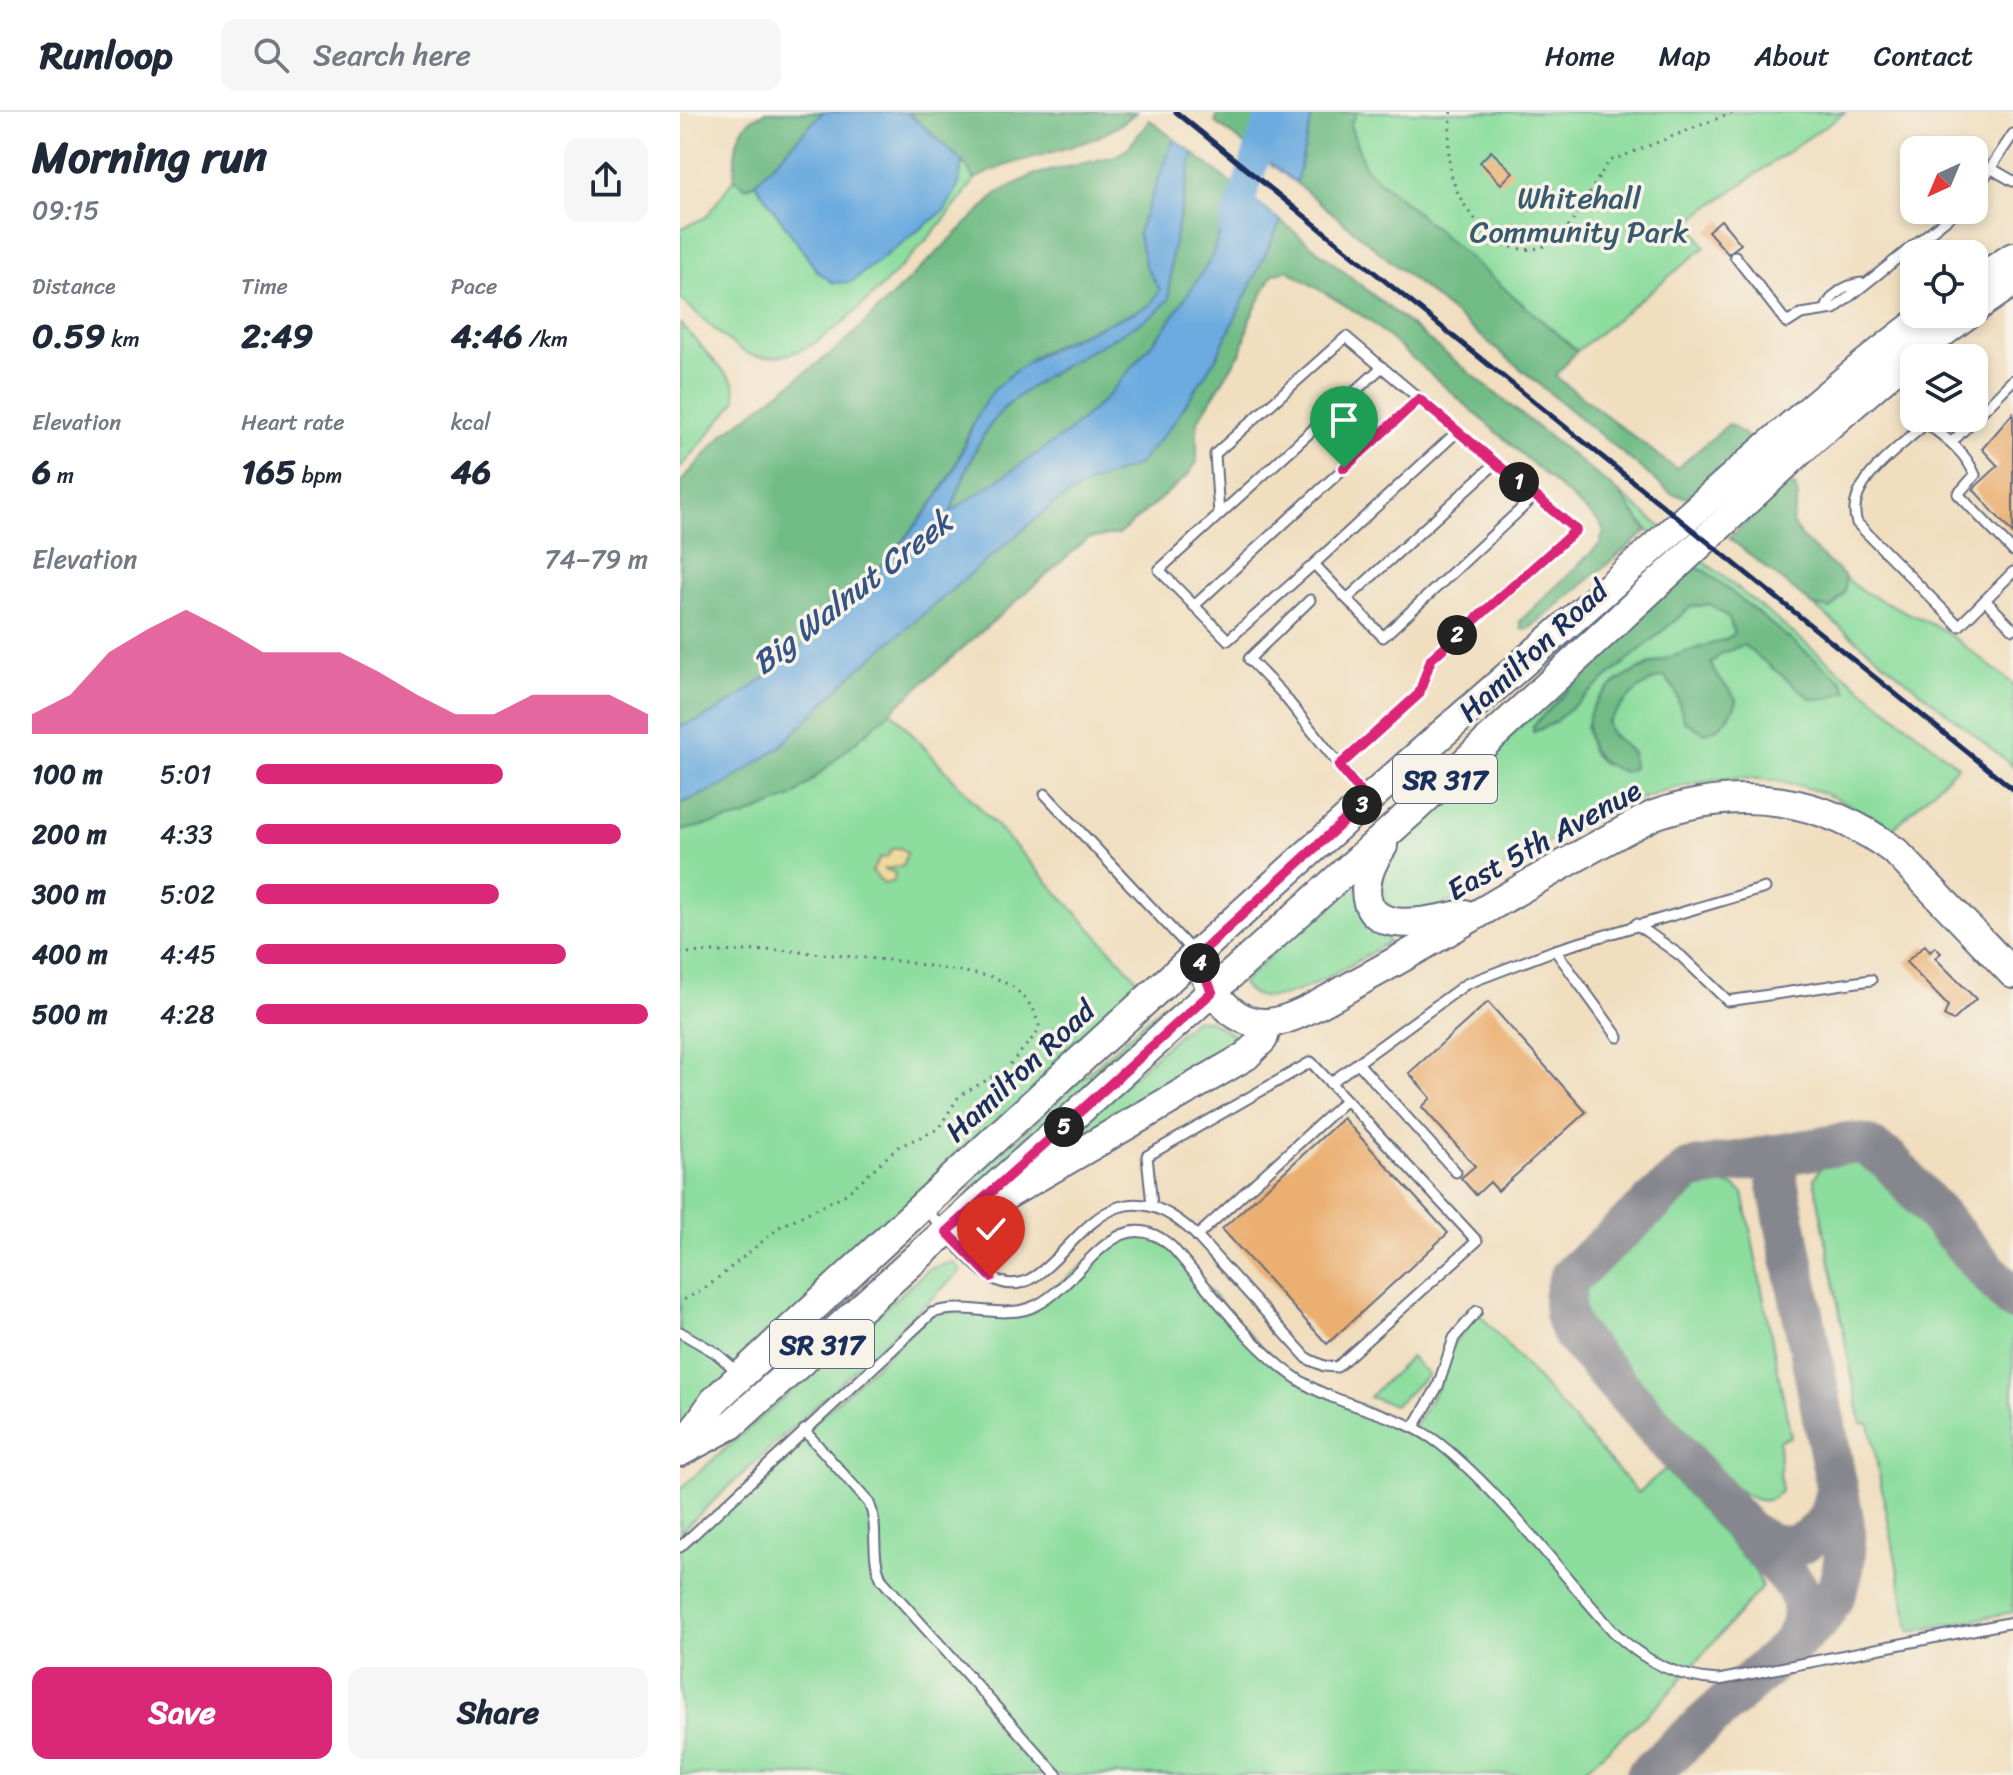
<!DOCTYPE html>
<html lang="en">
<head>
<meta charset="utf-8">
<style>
	:root { --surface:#fff; --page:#f6f6f7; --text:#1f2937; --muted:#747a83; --line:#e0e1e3; --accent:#db2777 }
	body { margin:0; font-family:Sriracha,sans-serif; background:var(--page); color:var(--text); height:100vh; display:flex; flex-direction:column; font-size:30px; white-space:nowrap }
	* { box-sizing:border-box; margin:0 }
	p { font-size:26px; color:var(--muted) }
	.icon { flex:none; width:44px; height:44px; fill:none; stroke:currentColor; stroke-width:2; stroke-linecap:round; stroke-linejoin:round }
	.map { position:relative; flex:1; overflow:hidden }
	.panel { display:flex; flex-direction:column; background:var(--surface); width:680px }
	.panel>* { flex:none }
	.needle { width:52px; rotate:224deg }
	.buttons { position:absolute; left:1220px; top:24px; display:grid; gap:16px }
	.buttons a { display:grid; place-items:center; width:88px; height:88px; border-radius:16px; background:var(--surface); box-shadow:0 4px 12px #0003; font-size:40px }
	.pin { position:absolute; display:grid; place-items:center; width:68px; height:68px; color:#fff; margin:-82px -34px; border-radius:50% 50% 50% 0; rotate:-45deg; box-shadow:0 0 8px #0007 }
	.pin .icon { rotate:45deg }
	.km { position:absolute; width:40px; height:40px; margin:-20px; border-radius:50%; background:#222; color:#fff; font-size:22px; line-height:40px; text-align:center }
	.round { display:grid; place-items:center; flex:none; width:84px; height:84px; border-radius:16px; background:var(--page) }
	.summary { display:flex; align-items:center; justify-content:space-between; height:136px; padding:0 32px }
	h1 { font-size:44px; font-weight:700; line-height:60px }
	.stats { display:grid; grid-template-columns:repeat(3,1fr); gap:12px; height:136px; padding:8px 32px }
	.stats div { display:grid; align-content:center }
	.stats b { font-size:34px; font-weight:700 }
	.stats small { font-size:22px; font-weight:400 }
	.stats p { font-size:22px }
	.chart { height:224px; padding:16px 32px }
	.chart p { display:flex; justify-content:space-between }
	.chart svg { width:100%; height:144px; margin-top:8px; fill:var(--accent); opacity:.7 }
	.cta { display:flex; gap:16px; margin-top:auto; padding:16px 32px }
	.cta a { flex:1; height:92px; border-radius:16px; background:var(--accent); color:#fff; font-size:32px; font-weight:700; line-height:92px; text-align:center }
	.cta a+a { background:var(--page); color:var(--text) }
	ul { padding:0 32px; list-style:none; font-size:26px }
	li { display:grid; grid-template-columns:128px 96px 1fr; align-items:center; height:60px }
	li i { height:20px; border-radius:10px; background:var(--accent) }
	header { display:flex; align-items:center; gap:48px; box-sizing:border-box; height:112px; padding:0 40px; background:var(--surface); border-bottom:2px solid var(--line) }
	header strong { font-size:38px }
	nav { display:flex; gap:44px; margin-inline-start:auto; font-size:28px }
	.search { width:560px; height:72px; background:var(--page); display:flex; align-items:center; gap:20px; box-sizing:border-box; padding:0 28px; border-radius:16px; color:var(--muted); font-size:30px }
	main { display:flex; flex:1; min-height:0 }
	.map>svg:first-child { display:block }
	.green { fill:#8cdd9e; stroke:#54867e; stroke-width:2 }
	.forest { fill:#71bc85; stroke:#467672; stroke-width:2 }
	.sand { fill:#eeda9e; stroke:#84847e; stroke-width:2 }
	.water { fill:#6cabdf; stroke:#446d9e; stroke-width:2 }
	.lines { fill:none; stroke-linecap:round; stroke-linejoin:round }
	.river { stroke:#6cabdf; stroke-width:28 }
	.taxiway { stroke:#86868e; stroke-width:42 }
	.building { fill:#ebaf71 }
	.lane-casing { stroke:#666c80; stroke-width:13 }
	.primary-casing { stroke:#666c80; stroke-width:32 }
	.path { stroke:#666c80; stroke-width:3; stroke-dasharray:2 6; stroke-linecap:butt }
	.lane { stroke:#fff; stroke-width:9 }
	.primary { stroke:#fff; stroke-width:28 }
	.rail { stroke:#1b2f5e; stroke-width:5 }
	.route-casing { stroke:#fff; stroke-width:16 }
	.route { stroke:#db2777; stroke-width:10 }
	.labels { text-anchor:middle; stroke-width:7; stroke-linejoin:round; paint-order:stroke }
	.shield { fill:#f7f3e8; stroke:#5d6a87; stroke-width:2 }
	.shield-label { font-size:28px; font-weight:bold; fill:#1b2f5e }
	.park-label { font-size:30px; fill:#375a6e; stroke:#f7f3e8 }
	.street-label { font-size:30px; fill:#1b2f5e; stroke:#f7f3e8 }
	.water-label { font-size:32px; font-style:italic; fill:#335485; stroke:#f7f3e8 }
</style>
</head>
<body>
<header>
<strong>Runloop</strong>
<div class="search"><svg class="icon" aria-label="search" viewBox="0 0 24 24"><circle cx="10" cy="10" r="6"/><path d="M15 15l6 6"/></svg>Search here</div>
<nav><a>Home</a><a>Map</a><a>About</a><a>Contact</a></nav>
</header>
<main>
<section class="panel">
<div class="summary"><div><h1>Morning run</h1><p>09:15</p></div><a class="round"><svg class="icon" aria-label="share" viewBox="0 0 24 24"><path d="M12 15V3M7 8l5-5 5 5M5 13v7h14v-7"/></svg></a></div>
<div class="stats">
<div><p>Distance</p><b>0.59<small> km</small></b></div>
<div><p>Time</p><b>2:49</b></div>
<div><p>Pace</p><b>4:46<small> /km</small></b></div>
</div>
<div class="stats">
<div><p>Elevation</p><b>6<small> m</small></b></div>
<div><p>Heart rate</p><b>165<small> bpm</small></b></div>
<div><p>kcal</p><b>46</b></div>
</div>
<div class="chart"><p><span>Elevation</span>74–79 m</p>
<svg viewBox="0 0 160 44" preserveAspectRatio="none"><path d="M0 44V38L10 32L20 19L30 12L40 6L50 12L60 19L70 19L80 19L90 25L100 32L110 38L120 38L130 32L140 32L150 32L160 38V44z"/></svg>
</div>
<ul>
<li><b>100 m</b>5:01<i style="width:63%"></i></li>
<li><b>200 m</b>4:33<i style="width:93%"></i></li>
<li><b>300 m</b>5:02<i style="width:62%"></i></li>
<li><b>400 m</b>4:45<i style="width:79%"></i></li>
<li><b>500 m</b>4:28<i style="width:100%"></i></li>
</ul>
<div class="cta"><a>Save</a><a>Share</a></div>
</section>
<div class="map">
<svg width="1333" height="1663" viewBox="0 0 1333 1663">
	<rect width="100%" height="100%" fill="#f7f3e8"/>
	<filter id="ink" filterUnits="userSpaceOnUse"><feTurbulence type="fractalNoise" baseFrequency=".0125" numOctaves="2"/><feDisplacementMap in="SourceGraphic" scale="16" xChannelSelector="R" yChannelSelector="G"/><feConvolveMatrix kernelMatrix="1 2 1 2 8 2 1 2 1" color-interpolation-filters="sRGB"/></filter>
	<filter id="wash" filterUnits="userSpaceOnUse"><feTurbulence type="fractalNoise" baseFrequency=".006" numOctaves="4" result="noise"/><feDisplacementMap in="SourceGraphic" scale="32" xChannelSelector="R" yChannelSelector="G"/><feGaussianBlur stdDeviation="1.8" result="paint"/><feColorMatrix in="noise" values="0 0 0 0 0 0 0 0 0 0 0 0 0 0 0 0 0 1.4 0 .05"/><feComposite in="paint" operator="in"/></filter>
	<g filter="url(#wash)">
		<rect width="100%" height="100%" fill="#f0debf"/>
		<g class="green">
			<polygon points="677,0 1165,0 1009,109 1025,135 897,239 685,56 670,13"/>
			<path d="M282,49L295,67C268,109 174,210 131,233C113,243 92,247 72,243C55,239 15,199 0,186V117L26,105L54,67L66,75L75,71L84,80L137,159L279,72Z"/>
			<polygon points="0,211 54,271 56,289 0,357"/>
			<path d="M938,380L1278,654L1213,717C1163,686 1112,663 1052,667C975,671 896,712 831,751C804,767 775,791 745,800C731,804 711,796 701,787L698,759L708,742C794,662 874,577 963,500L854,613V620L872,612L1011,495L1030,492L1049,506L1054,521L1047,528L969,552L906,613L911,640L925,653L952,641L929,619L927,610C941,593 962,567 985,565L995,578L1005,609L1052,580L1034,563L1031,551L1040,542L1063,533L1167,579L1162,569L1025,459C987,449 961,409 938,380Z"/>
			<polygon points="1165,465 1180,478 1264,518 1333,572 1333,654 1134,494 1152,497 1165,480"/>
			<polygon points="175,560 472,883 0,1339 0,703"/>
			<path d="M673,762L692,812L709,830C681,845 585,915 562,871Z"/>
			<polygon points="500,888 502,893 291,1079 291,1068 485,891"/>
			<polygon points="515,907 528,908 567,931 379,1038 376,1035"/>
			<polygon points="1159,1046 1181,1046 1197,1056 1333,1208 1333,1500 1230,1520 1189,1311 1181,1311 1134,1067 1140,1056"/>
			<path d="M1038,1070L1056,1075L1063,1081L1111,1325L1099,1328L1101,1378C1076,1414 1031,1348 1015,1330L1012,1332L904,1211L896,1194L901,1178C934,1147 994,1076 1038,1070Z"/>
			<polygon points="448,1118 477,1122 581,1235 621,1269 734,1315 758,1274 767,1241 797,1199 958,1381 985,1357 1076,1460 1082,1475 980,1591 899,1663 0,1663 0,1435 252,1201 349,1196"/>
			<polygon points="273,1150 281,1159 0,1420 0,1377 249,1157"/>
			<polygon points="731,1245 748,1263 715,1293 689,1285"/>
		</g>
		<g class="forest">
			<path d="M86,0H143L75,71L66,75L54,67C56,36 53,12 86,0Z"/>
			<path d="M227,0H456C414,41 345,39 295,67L282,49Z"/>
			<polygon points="539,0 579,0 568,35 535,10"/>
			<polygon points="633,0 677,0 670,13 685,56 897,239 875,264 996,357 1049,312 1074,329 1009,386 992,382 616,71"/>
			<path d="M470,8L494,27L458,121L466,155L480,178L470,194C442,206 369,232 349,249C333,263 311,283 299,301C285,321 281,347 268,367C229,434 75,599 0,614V371L44,322L162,233L318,81L353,63L435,44L447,37Z"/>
			<path d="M513,41L555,74L531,147L486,215L428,284L386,322L270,401C284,366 296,324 324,297C357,264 433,228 476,201L489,187L492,140Z"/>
			<polygon points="601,109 938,380 967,419 849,517 842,518 840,509 920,432 924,419 919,410 689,208 607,158 593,162 570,206 562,238 517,310 517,350 508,363 439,422 407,427 114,684 63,705 0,719 0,692 44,673 99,636 175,560 372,393 409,371 458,353 494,310 537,244"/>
			<polygon points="1106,374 1115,374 1118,385 1112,411 1124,428 1165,465 1165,480 1151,497 1134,494 1049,426"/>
			<path d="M1013,456L1025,459L1162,569L1167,579L1147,587H1132L1063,533L1041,542L1031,551C1035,568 1050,574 1057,589C1050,606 1043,616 1025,621L1004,609L995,577L985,565C963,567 941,593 927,610L929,620L952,641L953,656L944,660C924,653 912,646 908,624C897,564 1005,541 1047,527L1054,521L1049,506L1030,492L1011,495L872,612L853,620V614L963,500Z"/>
		</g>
		<polygon class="sand" points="221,736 227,741 223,754 205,757 215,761 214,769 204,772 192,759 200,746 207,745 212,737"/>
		<g class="water">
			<polygon points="143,0 227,0 282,49 279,72 265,98 171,170 153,171 137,159 75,71"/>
			<polygon points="579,0 633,0 616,71 568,35"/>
			<path d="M494,27L513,41L492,140L489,187L476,201C432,229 360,262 324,296C297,323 284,365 270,400L386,322L428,284L486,215L531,147L555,74L601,109L537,244L494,310L458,353L409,371L372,393L175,560L99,636L44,673L0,692V614C74,599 230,433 269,367C287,336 293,296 321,271C362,233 420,217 470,193L480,178L466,155L458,121Z"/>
		</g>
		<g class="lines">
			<polyline class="river" points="552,117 591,0"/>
			<g class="taxiway">
				<path d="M1066,1417C1108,1453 1151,1426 1157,1376"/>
				<path d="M1109,1536C1124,1515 1127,1497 1116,1474L894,1223C882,1204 881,1184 891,1164L1009,1058L1169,1031L1185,1033L1209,1048L1333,1188"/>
				<path d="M967,1663L1138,1509C1165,1474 1169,1443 1162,1401L1092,1043"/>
			</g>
		</g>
		<g id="blocks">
			<g class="building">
				<polygon points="811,39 833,60 821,72 800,50"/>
				<polygon points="1041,108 1061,132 1048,142 1028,119"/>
				<polygon points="1333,301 1333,422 1293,377 1318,354 1302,337"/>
				<polygon points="1245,833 1250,840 1255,835 1261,841 1255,846 1296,887 1273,909 1264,904 1268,894 1226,850"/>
				<polygon points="808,890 906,1000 818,1079 810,1070 796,1083 781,1066 795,1054 742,995 751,986 729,961"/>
				<polygon points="663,1006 768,1121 647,1232 542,1117"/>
			</g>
		</g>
	</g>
	<g filter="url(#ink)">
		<use href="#blocks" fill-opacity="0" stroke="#666c80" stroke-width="2"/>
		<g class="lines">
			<g class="lane-casing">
				<g id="lane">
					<polyline points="1312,57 1333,69"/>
					<polyline points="1294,81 1333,22"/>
					<polyline points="1055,144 1107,211 1121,202 1154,197 1278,98"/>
					<path d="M1146,197C1150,183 1167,172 1182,171"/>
					<polyline points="1272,330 1333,268"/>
					<polyline points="539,403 702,255"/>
					<path d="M1333,439L1278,382L1295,363C1285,339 1266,326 1246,311C1220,336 1163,372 1177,411L1279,514L1305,488L1333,517"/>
					<polyline points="634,452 778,319"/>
					<polyline points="667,487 816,351"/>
					<polyline points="630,488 569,547 601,580 685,685"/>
					<polyline points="1305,488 1333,460"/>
					<polyline points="514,494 739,287"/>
					<path d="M659,654L739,582L751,547L896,418C819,354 742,289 666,225L535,342L539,403L479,458L548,528L634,452L703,525L855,384"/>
					<polyline points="365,682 514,841"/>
					<polyline points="956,812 1001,844 1048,889 1191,868"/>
					<polyline points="875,838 1085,776"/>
					<polyline points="678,951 776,1060"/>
					<polyline points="650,971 786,872 875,838 938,925"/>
					<path d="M246,1097C264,1117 296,1162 321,1170C383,1191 414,1028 514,1121L628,1247L644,1254L657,1255L797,1129L631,950L467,1044L472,1093"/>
					<polyline points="517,1124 666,988"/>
					<polyline points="0,1220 36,1241 59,1261"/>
					<polyline points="734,1315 758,1274 774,1226 797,1199"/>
					<path d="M124,1318L189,1391C200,1416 189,1442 202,1468L377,1663"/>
					<path d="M0,1435L252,1201C286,1190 319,1207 350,1196C401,1178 434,1082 492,1135C532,1180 571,1237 622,1270C665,1297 719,1300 760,1332C820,1379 881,1461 933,1519C962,1548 997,1566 1039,1568L1333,1510"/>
				</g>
			</g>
			<g class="primary-casing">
				<g id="primary">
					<polyline points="1294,170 1333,145"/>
					<polyline points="1294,197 1333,170"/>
					<path d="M703,734C684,758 673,804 715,810C738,813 763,806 785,802"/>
					<path d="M525,863C536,888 557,913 588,911C615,909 658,881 682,868C780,815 874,754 974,703C1060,673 1143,685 1216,740L1333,862"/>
					<polyline points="325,1084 566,944 583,927 588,911"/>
					<path d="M2,1336L34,1289C310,1029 590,771 876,522C999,415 1118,300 1249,202"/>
					<polyline points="0,1340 51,1313 730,701 1129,331 1218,254 1288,202"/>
				</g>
			</g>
			<g class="path">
				<path d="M771,0C770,18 767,38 770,56C776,96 824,156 868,132C899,114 909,75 930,49L1054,0"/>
				<polyline points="0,841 99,838 219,849 314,865 335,876 353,896 359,913 357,921 326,957 279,984 258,1017 218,1035 166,1082 101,1114 27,1175 0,1190"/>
			</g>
			<use href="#lane" class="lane"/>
			<use href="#primary" class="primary"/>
			<polyline class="rail" points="496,0 1333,677"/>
		</g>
	</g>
	<g class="lines" filter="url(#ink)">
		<g class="route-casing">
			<polyline id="route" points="311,1165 267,1120 532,880 517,844 687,688 659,654 739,582 751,547 896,418 739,287 664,356"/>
		</g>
		<use href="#route" class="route"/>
	</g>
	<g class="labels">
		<g class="shield">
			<rect x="713" y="643" width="104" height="48" rx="6"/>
			<rect x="90" y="1208" width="104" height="48" rx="6"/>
		</g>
		<g class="shield-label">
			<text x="765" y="677">SR 317</text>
			<text x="142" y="1242">SR 317</text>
		</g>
		<g class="park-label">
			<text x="899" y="96">Whitehall<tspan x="899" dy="34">Community Park</tspan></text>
		</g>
		<g class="street-label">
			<text transform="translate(853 539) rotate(-43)" y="10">Hamilton Road</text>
			<text transform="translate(864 728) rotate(-29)" y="10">East 5th Avenue</text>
			<text transform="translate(340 959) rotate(-43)" y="10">Hamilton Road</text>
		</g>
		<g class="water-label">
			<text transform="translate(172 480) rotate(-38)" y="11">Big Walnut Creek</text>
		</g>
	</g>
</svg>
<div class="buttons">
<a><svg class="needle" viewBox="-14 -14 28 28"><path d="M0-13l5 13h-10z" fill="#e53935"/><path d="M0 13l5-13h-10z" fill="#747a83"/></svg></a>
<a><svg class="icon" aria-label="locate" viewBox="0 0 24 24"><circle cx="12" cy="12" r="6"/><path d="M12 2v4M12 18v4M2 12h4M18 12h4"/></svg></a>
<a><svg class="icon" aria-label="layers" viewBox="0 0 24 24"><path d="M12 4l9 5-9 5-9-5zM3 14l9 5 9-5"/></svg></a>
</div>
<div class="pin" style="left:664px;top:356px;background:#1e9e55"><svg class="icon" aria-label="arrive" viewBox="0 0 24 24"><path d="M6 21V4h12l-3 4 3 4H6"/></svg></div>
<div class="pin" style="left:311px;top:1165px;background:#d93025"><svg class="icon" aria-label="check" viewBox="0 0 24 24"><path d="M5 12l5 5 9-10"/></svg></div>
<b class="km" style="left:839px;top:370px">1</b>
<b class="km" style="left:777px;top:523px">2</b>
<b class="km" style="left:682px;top:693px">3</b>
<b class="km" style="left:520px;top:851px">4</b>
<b class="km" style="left:384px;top:1015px">5</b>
</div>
</main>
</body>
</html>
